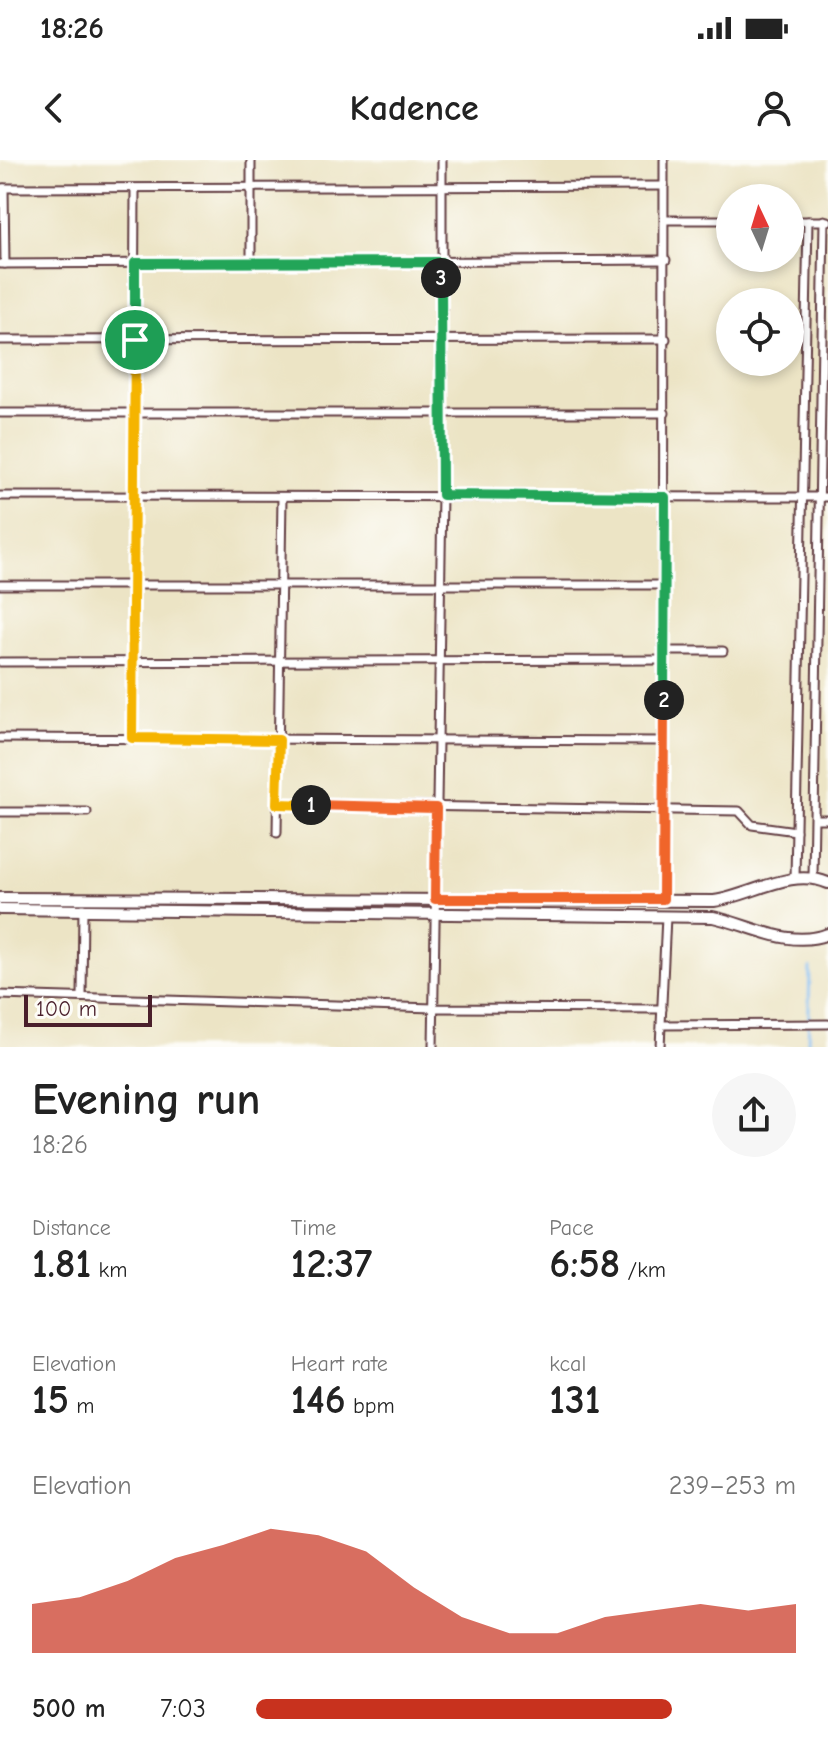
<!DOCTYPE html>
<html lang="en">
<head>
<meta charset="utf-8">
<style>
	:root { --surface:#fff; --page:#f6f6f6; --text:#222; --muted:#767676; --accent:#c8321e }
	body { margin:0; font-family:"Comic Neue",sans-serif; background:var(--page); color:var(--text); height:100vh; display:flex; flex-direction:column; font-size:30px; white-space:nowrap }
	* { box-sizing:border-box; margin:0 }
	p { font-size:26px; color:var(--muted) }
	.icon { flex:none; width:44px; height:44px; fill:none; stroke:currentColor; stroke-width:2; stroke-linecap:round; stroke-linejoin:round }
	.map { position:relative; height:887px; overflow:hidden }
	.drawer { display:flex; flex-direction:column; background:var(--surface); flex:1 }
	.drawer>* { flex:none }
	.needle { width:52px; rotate:356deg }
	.buttons { position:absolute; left:716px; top:24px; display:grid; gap:16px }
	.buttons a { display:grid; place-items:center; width:88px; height:88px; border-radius:50%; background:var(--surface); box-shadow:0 4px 12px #0003; font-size:40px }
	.scale { position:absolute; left:24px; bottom:20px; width:128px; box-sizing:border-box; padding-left:8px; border:4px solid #4a1f2b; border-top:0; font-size:22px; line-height:28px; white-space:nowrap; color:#4a1f2b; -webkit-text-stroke:6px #fdfcf7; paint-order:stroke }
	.pin { position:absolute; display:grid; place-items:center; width:68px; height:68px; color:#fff; margin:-34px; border:4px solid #fff; border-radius:50%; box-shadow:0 2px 8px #0007 }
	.km { position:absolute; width:40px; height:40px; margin:-20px; border-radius:50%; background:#222; color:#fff; font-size:22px; line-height:40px; text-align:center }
	.round { display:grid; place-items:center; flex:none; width:84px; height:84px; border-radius:42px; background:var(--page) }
	.summary { display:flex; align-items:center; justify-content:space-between; height:136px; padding:0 32px }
	h1 { font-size:44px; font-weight:600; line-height:60px }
	.figures { display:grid; grid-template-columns:repeat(3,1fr); gap:12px; height:136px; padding:8px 32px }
	.figures div { display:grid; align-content:center }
	.figures b { font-size:40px; font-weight:600 }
	.figures small { font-size:22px; font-weight:400 }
	.figures p { font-size:22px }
	.chart { height:224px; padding:16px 32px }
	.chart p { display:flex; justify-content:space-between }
	.chart svg { width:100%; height:144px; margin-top:8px; fill:var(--accent); opacity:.7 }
	ul { padding:0 32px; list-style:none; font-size:26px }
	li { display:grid; grid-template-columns:128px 96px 1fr; align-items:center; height:60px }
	li i { height:20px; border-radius:10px; background:var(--accent) }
	.status { display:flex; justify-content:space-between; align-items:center; height:56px; padding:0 40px; background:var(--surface); direction:ltr }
	.status svg { height:22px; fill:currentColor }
	header { display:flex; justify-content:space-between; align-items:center; height:104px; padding:0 32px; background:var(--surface); font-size:36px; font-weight:600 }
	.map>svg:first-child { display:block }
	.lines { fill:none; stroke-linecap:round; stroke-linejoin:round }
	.stream { stroke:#80bef4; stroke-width:3 }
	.street-casing { stroke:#623d42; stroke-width:11 }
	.secondary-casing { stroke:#623d42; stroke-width:14 }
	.street { stroke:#fff; stroke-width:7 }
	.secondary { stroke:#fff; stroke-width:10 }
	.split-1-casing { stroke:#fff; stroke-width:16 }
	.split-2-casing { stroke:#fff; stroke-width:16 }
	.split-3-casing { stroke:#fff; stroke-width:16 }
	.split-4-casing { stroke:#fff; stroke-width:16 }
	.split-1 { stroke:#f5b400; stroke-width:10 }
	.split-2 { stroke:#f0652b; stroke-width:10 }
	.split-3 { stroke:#22a559; stroke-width:10 }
	.split-4 { stroke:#22a559; stroke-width:10 }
</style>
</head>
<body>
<div class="status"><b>18:26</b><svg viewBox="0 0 49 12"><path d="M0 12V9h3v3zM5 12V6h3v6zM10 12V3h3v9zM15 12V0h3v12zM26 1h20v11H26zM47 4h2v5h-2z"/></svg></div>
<header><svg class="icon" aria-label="back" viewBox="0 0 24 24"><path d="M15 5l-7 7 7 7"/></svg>Kadence<svg class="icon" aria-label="person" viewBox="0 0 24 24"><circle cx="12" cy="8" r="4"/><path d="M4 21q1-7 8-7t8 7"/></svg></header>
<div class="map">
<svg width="828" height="887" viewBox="0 0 828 887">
	<rect width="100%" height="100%" fill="#fdfcf7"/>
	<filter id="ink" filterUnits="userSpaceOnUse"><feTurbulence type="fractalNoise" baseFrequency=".0125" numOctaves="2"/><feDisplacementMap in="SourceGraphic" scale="16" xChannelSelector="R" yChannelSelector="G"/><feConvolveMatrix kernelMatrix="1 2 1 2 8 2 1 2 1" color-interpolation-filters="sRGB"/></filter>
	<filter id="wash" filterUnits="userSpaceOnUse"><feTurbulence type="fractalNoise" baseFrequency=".006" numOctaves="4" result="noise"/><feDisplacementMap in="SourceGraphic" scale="32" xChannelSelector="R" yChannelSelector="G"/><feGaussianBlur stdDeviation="1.8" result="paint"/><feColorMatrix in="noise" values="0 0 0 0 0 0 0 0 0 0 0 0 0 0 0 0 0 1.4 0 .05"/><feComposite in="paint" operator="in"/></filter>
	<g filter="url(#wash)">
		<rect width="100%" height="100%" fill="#ece4c5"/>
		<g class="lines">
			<polyline class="stream" points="808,887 810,808"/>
		</g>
	</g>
	<g filter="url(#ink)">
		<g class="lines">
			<g class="street-casing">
				<g id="street">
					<polyline points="251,0 251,104"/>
					<polyline points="0,28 664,26"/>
					<polyline points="4,28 5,104"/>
					<polyline points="666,60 730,60"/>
					<polyline points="790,61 828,61"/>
					<polyline points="0,104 666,100"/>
					<polyline points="0,180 666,179"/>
					<polyline points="0,253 665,253"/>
					<polyline points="0,336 828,337"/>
					<polyline points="0,425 664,425"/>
					<polyline points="663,491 723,491"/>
					<polyline points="0,502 664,500"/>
					<polyline points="0,578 664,581"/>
					<polyline points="132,578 135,30"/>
					<polyline points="277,644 739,651 752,665 796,671"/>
					<polyline points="0,652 87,652"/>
					<polyline points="815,659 828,659"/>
					<polyline points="277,673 282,337"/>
					<polyline points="813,717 824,60"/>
					<polyline points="795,718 808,61"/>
					<polyline points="663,739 664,0"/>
					<polyline points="0,835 434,848 662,849"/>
					<polyline points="82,837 83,748"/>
					<polyline points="662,865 828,864"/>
					<polyline points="433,887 442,335 442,0"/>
					<polyline points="660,887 666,756"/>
				</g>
			</g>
			<g class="secondary-casing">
				<g id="secondary">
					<path d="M0,738L714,741C752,736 790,707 828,723"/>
					<path d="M0,749L713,757C751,765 789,789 828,774"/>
				</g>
			</g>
			<use href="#street" class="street"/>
			<use href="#secondary" class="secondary"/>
		</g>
	</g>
	<g class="lines" filter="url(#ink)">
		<g class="split-1-casing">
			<polyline id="split-1" points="135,180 132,578 279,580 277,644 311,645"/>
		</g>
		<g class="split-2-casing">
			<polyline id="split-2" points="311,645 436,648 435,739 663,739 664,540"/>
		</g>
		<g class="split-3-casing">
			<polyline id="split-3" points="441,118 442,335 665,337 664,540"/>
		</g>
		<g class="split-4-casing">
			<polyline id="split-4" points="135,180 135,103 441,102 441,118"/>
		</g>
		<use href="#split-1" class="split-1"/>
		<use href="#split-2" class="split-2"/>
		<use href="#split-3" class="split-3"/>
		<use href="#split-4" class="split-4"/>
	</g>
</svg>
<div class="buttons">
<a><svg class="needle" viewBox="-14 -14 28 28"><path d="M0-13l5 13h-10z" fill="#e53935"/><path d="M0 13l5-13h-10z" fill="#767676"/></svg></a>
<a><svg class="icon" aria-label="locate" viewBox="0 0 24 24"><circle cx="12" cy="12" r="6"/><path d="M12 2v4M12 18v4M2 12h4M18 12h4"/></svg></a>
</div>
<div class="scale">100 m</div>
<div class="pin" style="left:135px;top:180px;background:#1e9e55"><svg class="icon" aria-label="arrive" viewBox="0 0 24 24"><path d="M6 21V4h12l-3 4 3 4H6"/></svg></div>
<b class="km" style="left:311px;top:645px">1</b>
<b class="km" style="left:664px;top:540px">2</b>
<b class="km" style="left:441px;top:118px">3</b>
</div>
<section class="drawer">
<div class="summary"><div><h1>Evening run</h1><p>18:26</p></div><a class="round"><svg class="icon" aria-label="share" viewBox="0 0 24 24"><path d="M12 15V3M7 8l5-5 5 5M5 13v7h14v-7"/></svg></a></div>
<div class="figures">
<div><p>Distance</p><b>1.81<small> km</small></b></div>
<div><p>Time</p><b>12:37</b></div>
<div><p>Pace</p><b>6:58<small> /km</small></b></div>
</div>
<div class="figures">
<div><p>Elevation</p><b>15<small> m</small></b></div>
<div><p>Heart rate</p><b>146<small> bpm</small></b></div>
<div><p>kcal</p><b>131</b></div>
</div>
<div class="chart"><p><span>Elevation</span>239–253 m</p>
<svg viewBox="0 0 160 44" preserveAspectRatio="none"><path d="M0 44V29L10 27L20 22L30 15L40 11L50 6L60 8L70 13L80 24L90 33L100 38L110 38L120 33L130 31L140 29L150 31L160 29V44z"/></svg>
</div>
<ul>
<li><b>500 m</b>7:03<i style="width:77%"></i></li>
</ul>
</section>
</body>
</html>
